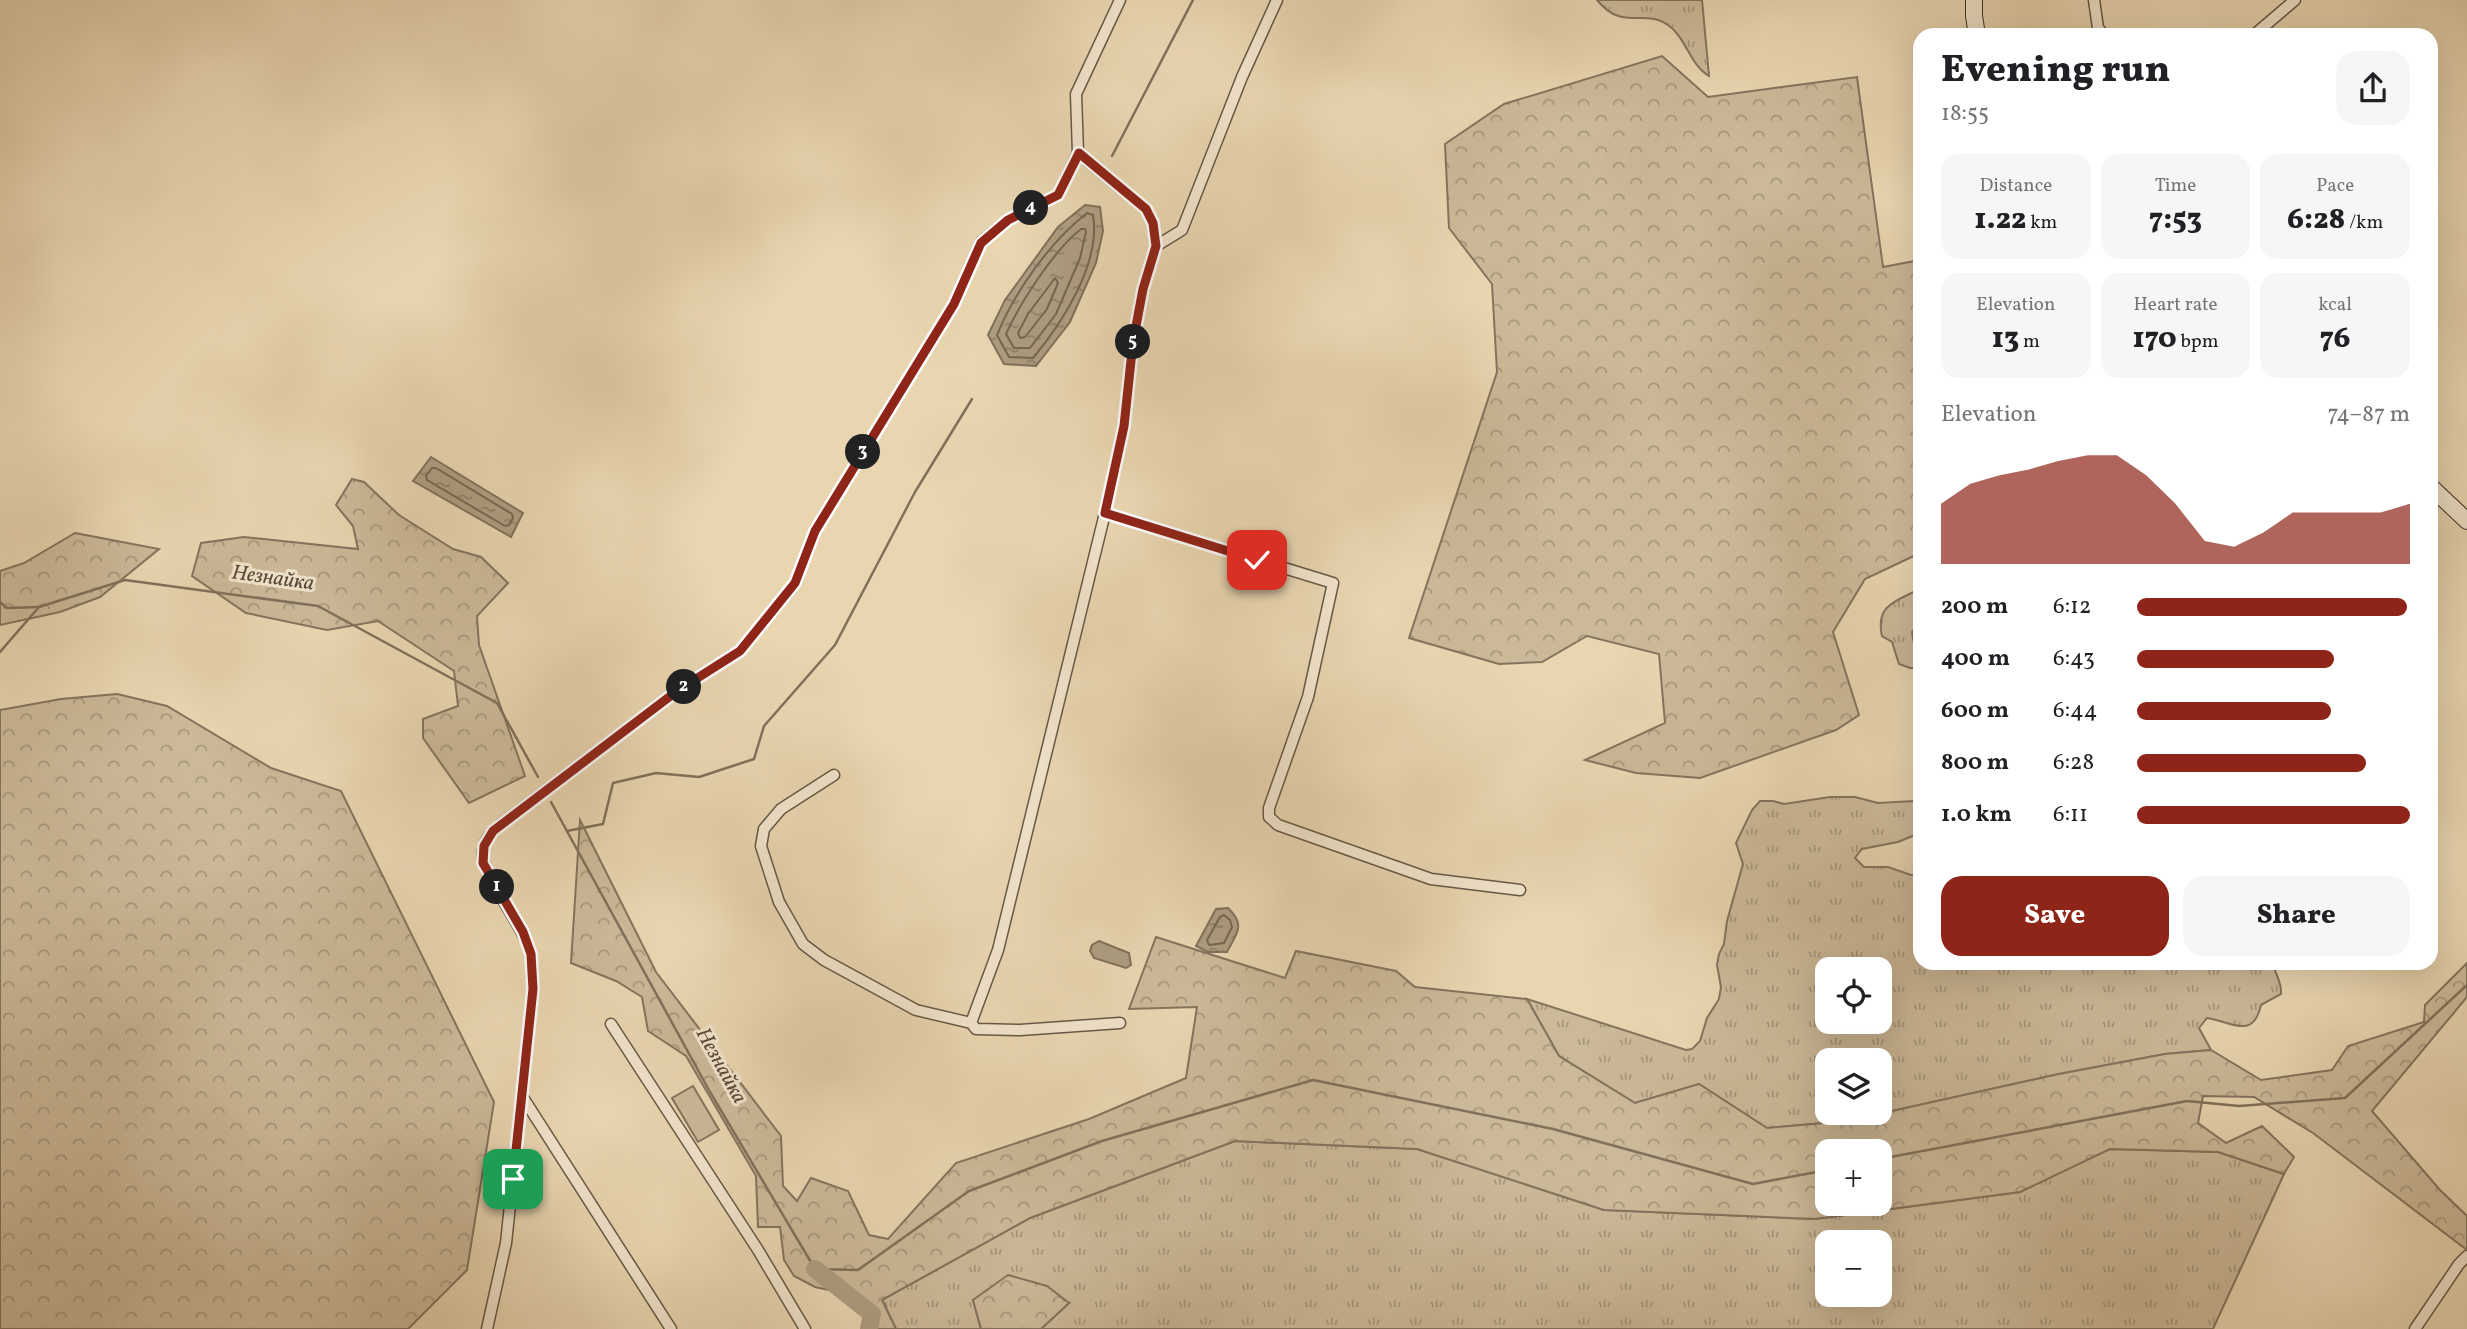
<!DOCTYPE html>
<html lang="en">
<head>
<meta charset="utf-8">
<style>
	:root { --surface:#fff; --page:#f6f6f6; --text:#202124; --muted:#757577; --accent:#8f2418 }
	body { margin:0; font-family:Vollkorn,serif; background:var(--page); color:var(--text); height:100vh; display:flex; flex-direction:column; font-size:26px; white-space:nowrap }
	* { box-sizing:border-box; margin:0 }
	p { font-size:23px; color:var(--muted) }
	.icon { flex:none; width:38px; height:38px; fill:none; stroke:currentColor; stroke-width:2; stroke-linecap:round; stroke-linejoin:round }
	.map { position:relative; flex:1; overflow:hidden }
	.panel { position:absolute; left:1913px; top:28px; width:525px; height:942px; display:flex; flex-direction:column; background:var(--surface); border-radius:21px; box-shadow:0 7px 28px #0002 }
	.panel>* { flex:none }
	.buttons { position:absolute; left:1815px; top:957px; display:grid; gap:14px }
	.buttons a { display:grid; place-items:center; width:77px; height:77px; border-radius:14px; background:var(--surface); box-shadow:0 7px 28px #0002; font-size:35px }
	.pin { position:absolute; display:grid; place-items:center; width:60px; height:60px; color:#fff; margin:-30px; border-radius:14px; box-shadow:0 4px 10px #0006 }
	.km { position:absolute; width:35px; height:35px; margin:-18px; border-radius:50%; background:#222; color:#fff; font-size:19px; line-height:35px; text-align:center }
	.round { display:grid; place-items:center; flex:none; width:74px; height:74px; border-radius:21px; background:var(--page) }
	.overview { display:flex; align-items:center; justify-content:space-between; height:119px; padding:0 28px }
	h1 { font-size:38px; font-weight:800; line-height:52px }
	.metrics { display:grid; grid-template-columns:repeat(3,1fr); gap:10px; height:119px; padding:7px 28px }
	.metrics div { display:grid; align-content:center; border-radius:18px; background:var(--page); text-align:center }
	.metrics b { font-size:30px; font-weight:800 }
	.metrics small { font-size:19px; font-weight:400 }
	.metrics p { font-size:19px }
	.chart { height:196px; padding:14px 28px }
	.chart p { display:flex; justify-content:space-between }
	.chart svg { width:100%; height:126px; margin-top:7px; fill:var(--accent); opacity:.7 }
	.action { display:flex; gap:14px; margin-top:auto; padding:14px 28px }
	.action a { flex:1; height:80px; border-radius:21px; background:var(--accent); color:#fff; font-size:28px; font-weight:800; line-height:80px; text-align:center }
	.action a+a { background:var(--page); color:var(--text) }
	ul { padding:0 28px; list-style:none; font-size:23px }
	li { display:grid; grid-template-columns:112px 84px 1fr; align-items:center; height:52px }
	li i { height:18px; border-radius:9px; background:var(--accent) }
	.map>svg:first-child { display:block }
	.grass { fill:url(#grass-tufts); stroke:#84745e; stroke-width:2; fill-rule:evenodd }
	.forest { fill:url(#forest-crowns); stroke:#84745e; stroke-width:2; fill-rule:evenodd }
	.pitch { fill:#ccb999; stroke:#84745e; stroke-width:2 }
	.water { fill:url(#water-ripples); stroke:#80715b; stroke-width:2 }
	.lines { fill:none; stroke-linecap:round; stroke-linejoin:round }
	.shore { stroke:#756652; stroke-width:2 }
	.stream { stroke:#80715b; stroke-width:2.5 }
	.river { stroke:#ae9d81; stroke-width:18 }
	.minor-casing { stroke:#675846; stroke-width:13 }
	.secondary-casing { stroke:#3c2e23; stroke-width:18 }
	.minor { stroke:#f1e4cc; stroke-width:10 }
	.secondary { stroke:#f1e4cc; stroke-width:16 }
	.route-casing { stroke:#fff; stroke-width:14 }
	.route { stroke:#8f2418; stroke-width:9 }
	.labels { text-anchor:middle; stroke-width:6; stroke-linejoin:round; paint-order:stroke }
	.water-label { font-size:21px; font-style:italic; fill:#584a3a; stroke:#f1e4cc }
</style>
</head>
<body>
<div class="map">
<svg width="2467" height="1329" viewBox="0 0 2467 1329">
	<defs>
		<pattern id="grass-tufts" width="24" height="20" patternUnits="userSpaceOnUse" patternTransform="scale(1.75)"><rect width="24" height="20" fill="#ccb999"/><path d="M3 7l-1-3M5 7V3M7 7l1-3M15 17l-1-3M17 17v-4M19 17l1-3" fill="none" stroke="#a7977c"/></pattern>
		<pattern id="forest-crowns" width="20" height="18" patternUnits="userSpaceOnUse" patternTransform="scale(1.75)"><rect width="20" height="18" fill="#ccb999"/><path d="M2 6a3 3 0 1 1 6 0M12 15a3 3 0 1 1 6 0" fill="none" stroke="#a7977c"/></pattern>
		<pattern id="water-ripples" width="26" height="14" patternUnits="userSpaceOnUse" patternTransform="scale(1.75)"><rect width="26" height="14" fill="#ae9d81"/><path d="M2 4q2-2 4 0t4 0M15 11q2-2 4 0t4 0" fill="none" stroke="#8f8069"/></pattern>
	</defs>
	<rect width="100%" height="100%" fill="#e9d6b1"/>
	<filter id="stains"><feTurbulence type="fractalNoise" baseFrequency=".00286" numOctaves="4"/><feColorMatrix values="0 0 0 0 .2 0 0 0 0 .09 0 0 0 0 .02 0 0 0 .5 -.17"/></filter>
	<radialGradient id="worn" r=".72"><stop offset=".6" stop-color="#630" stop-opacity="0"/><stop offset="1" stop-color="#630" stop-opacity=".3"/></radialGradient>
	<g class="grass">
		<path d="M1597,0H1702L1709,76C1689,64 1686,37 1668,25C1644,8 1623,32 1597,0Z"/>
		<path d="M1920,589V622L1912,632L1914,644L1920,647V668H1910L1899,664L1892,642L1882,636C1875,605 1896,601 1920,589Z"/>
		<path d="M1830,797H1855L1878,803L1914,801L1920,805V833L1898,842L1862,849L1855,858L1864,867H1888L1911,875L1920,874V962L2273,963C2275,975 2282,981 2281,994L2261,1005C2253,1041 2230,1021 2207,1018L2199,1028L2211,1050L2165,1054L2059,1074L1847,1121L1767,1128L1699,1084L1635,1103L1559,1056L1527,999L1686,1050L1692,1049L1700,1041L1707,1018L1719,999L1721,987L1717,965L1719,954L1724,944L1727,921L1743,864L1736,843L1752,810L1760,801H1773L1784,804ZM1827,970H1880V1022H1827ZM1827,1060H1880V1113H1827Z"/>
		<path d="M1235,1141L1417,1149L1604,1210L1815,1219L2020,1192L2109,1149L2218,1152L2284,1174L2213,1329H1041L1069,1303L973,1300L981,1329H896L882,1300L1030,1218ZM1827,1242H1880V1295H1827Z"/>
	</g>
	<g class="forest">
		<polygon points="1662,56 1708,97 1857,77 1883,267 1920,260 1920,553 1865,579 1833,632 1859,715 1836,730 1700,778 1636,773 1585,760 1665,723 1659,654 1587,636 1542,662 1499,664 1409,638 1497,372 1492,284 1449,228 1445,144 1504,104"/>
		<polygon points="352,479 364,482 399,515 453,549 481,557 508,583 477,616 479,645 525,776 469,803 423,738 423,719 458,706 454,671 378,621 327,630 246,613 192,576 201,543 244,537 358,549 353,526 336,505"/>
		<polygon points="75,533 159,549 100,597 60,612 0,625 0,571 24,563"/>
		<polygon points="117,694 167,706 271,768 341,791 494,1102 467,1270 408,1329 0,1329 0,710 61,699"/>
		<path d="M580,820L656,972L781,1136L783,1186L797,1201L811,1178L848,1191L869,1235L888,1239L956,1163L1089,1119L1186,1078L1197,1007L1129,1009L1156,937L1285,978L1296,951L1396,971L1415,987L1527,999L1559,1056L1635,1103L1699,1084L1767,1128L1847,1121L2059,1074L2165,1054L2211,1050L2261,1080L2332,1070L2348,1046L2424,1022L2425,1005L2467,963V997L2372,1111L2440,1190L2467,1216V1250L2313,1133L2254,1097L2203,1096L2198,1123L2226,1143L2262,1126L2294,1157L2284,1174L2218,1152L2110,1149L2020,1192L1815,1219L1604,1210L1417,1149L1235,1141L1030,1218L882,1300L896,1329H873L875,1327L838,1292L815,1287L794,1276L784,1260L780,1227H758L756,1176L686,1056L648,1031L642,997L616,981L571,963ZM1827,1152H1880V1204H1827Z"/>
		<polygon points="1008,1275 1047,1286 1069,1303 1041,1329 981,1329 973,1300"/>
	</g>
	<polygon class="pitch" points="693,1086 719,1130 698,1142 672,1098"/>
	<g class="water">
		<polygon points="1085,205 1100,207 1103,231 1096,263 1070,322 1036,366 1004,364 988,335 1005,300 1058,227"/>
		<polygon points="431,457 523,513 511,537 413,481"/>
		<path d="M1228,908C1246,925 1237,933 1227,952H1208L1196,946L1216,909Z"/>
		<polygon points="1099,941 1129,953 1131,965 1126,968 1094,958 1090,951 1092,945"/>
	</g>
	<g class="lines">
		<g class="shore">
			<path d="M1087,213L1093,215C1101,263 1063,322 1033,358L1009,357L997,335C1015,291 1050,242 1087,213Z"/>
			<path d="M1081,229H1085L1086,232L1080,258L1056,314L1030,348H1014L1006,334C1020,303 1054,250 1081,229Z"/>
			<polygon points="1055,278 1058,283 1047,309 1025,337 1020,338 1018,333 1028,314"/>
			<polygon points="432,468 436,468 512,514 513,518 509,525 505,526 427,480 426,476"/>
			<polygon points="1224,915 1230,920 1232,927 1224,943 1209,945 1207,940 1220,917"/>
		</g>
		<g class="stream">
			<polyline points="1112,156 1193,0"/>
			<polyline points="0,602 7,608 39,607"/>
			<polyline points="0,652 39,607 125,580 318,606 497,703 538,777"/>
			<polyline points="551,802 710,1092 815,1269 858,1270 969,1191 1102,1141 1313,1080 1553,1129 1753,1184 1827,1170"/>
			<polyline points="567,831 603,824 613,783 656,773 699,777 754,759 764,726 835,645 915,492 972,399"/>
			<polyline points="1880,1159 2187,1101 2239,1106 2345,1098 2467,985"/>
		</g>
		<polyline class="river" points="815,1269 872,1314 869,1329"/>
		<g class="minor-casing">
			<g id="minor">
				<polyline points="2094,0 2098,28 2104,35"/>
				<polyline points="2254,35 2295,0"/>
				<polyline points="1156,246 1182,230 1242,77 1277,0"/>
				<polyline points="1105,513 1333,583 1308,697 1269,808 1269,817 1278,825 1431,879 1520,890"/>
				<polyline points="834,775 781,809 764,829 761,846 779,902 803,944 824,960 916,1010 971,1023 976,1029 1020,1030 1120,1023"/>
				<polyline points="971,1023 998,950 1105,513 1124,426 1133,342 1143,289 1156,246 1153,223 1146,209 1078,153"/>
				<polyline points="611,1024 758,1250 805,1329"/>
				<polyline points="522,1096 671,1329"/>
				<path d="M487,1329L506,1243L533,989L531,954L527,943C519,923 484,874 483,858C481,844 490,833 500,825L677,691L740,651L795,584L815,531L954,304L981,242L1008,220L1058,195L1078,153L1076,94L1120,0"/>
				<polyline points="2415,1329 2459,1264 2467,1256"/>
			</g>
		</g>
		<g class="secondary-casing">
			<g id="secondary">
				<polyline points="1974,0 1974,16 1977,35"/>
				<polyline points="2431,487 2467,521"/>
			</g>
		</g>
		<use href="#minor" class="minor"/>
		<use href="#secondary" class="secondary"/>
	</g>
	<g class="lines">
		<g class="route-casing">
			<polyline id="route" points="513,1179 533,989 532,972 531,954 523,932 483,863 484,846 493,831 677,691 740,651 795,583 815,531 954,304 981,243 1008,220 1058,195 1079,153 1146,209 1153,223 1156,246 1143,289 1133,342 1124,426 1105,513 1257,560"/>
		</g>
		<use href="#route" class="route"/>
	</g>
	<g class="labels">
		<g class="water-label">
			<text transform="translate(273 577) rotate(8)" y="7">Незнайка</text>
			<text transform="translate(722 1065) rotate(61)" y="7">Незнайка</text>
		</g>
	</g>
	<rect width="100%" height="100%" filter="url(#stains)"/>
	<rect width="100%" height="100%" fill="url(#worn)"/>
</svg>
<div class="buttons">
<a><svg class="icon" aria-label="locate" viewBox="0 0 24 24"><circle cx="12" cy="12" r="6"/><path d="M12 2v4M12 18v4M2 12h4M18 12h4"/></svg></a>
<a><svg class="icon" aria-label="layers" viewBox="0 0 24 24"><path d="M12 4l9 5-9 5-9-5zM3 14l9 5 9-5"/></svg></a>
<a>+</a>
<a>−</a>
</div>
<div class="pin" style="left:513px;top:1179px;background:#1e9e55"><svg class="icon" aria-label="arrive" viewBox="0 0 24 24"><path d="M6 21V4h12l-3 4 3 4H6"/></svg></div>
<div class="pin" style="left:1257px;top:560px;background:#d93025"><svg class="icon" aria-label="check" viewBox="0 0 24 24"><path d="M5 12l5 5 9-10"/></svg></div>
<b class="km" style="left:497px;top:887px">1</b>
<b class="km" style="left:684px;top:687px">2</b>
<b class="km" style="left:863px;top:452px">3</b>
<b class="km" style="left:1031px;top:208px">4</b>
<b class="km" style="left:1133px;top:342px">5</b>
<section class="panel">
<div class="overview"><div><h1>Evening run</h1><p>18:55</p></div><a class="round"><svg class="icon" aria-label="share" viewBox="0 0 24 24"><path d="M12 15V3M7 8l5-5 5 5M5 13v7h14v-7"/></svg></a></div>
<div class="metrics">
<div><p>Distance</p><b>1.22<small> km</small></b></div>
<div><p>Time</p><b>7:53</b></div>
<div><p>Pace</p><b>6:28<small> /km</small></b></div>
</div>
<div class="metrics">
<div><p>Elevation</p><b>13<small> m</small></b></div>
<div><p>Heart rate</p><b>170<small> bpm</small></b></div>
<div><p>kcal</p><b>76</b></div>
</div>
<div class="chart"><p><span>Elevation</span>74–87 m</p>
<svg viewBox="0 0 160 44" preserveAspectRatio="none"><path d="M0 44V23L10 16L20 13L30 11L40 8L50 6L60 6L70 13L80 23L90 36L100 38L110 33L120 26L130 26L140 26L150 26L160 23V44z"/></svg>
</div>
<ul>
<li><b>200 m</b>6:12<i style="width:99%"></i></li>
<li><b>400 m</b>6:43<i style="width:72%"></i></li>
<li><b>600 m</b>6:44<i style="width:71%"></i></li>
<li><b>800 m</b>6:28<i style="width:84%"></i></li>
<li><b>1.0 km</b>6:11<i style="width:100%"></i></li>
</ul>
<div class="action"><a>Save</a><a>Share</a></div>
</section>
</div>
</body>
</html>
